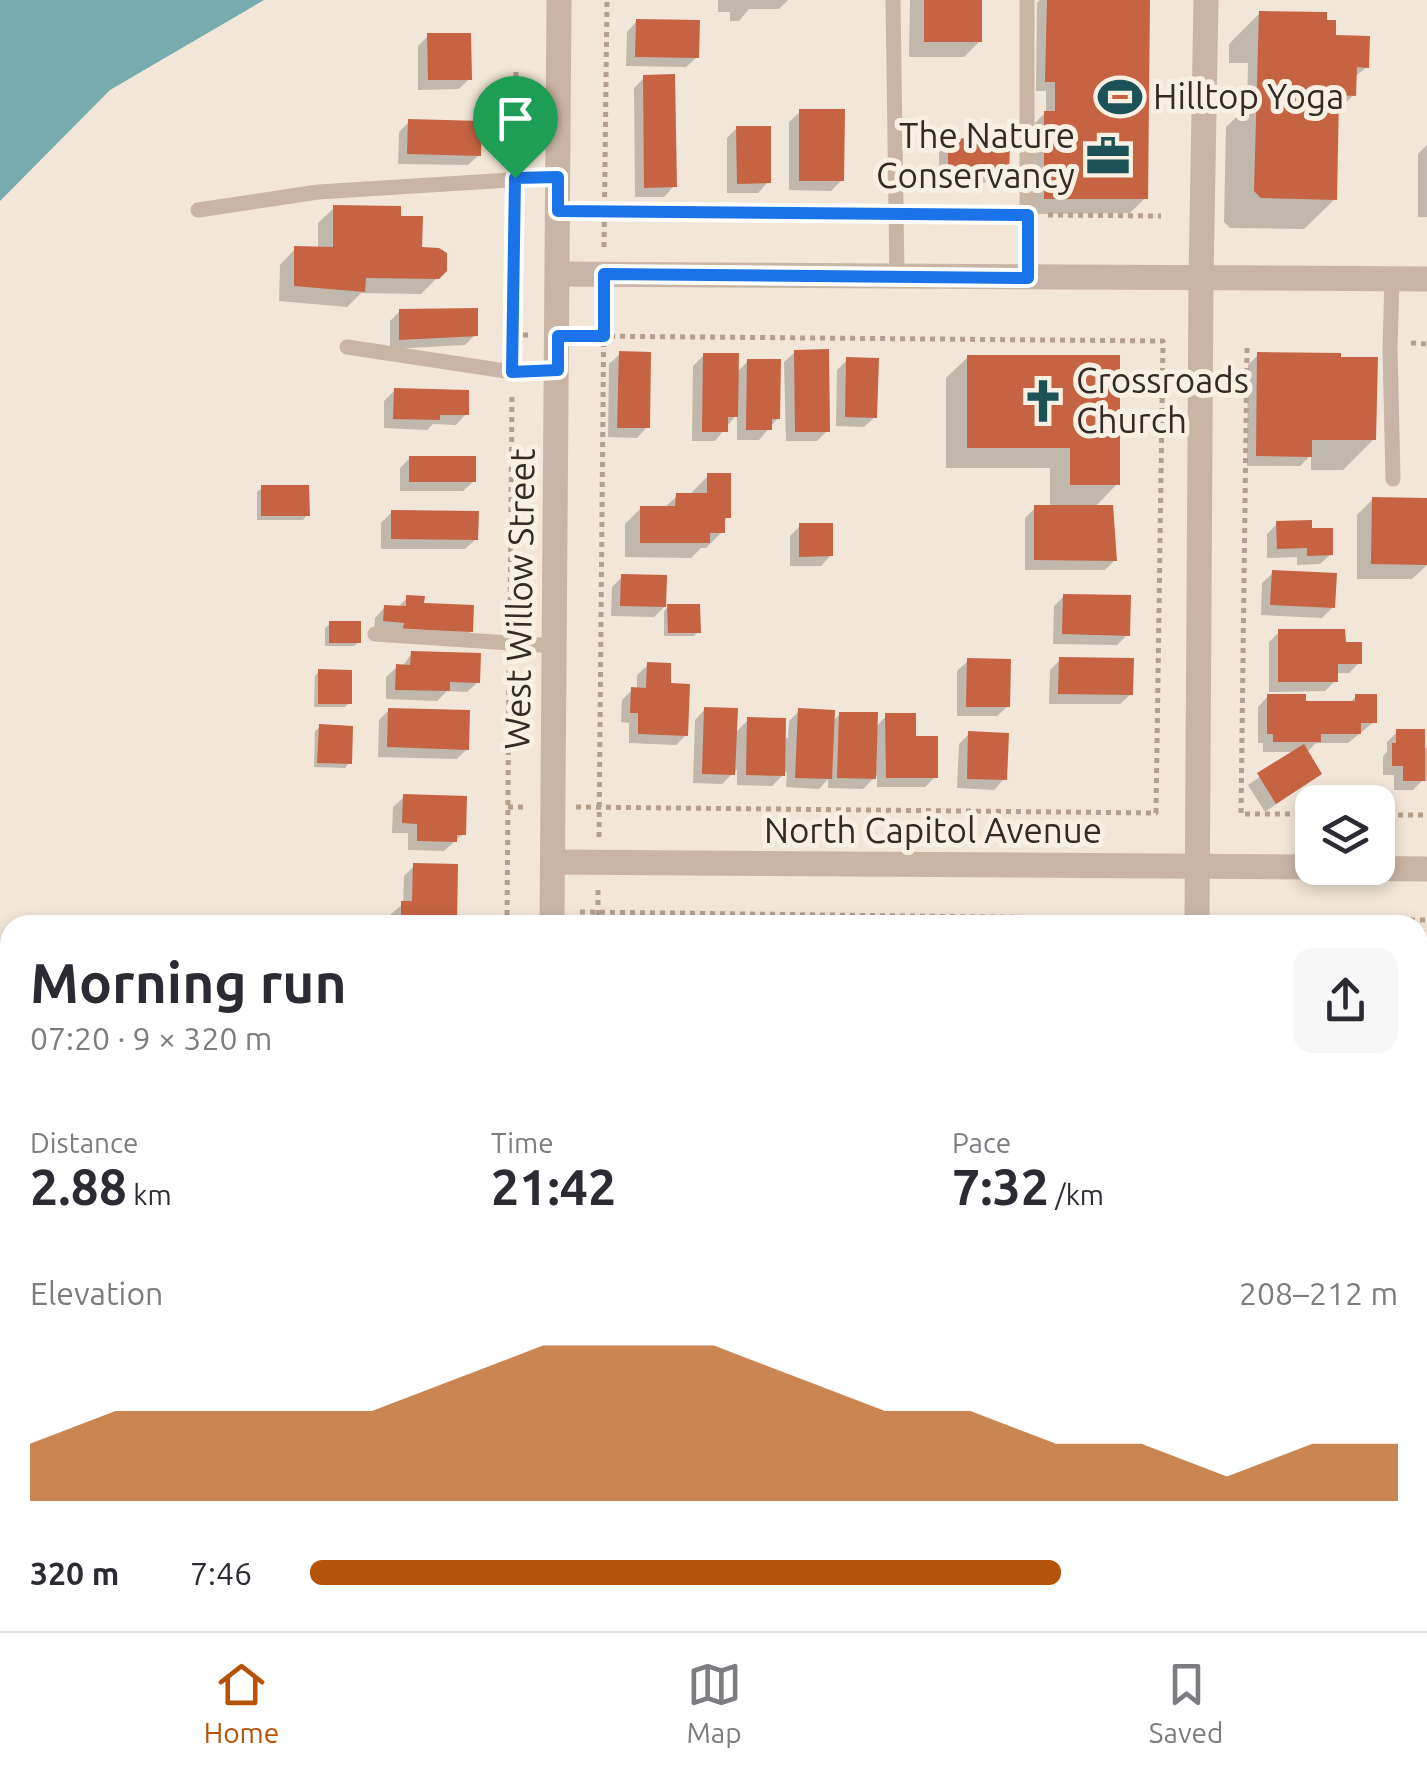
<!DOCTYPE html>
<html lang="en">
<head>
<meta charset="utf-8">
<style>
	:root { --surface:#fff; --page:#f7f7f7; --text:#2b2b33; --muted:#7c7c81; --line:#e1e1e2; --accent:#b45309 }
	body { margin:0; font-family:Ubuntu,sans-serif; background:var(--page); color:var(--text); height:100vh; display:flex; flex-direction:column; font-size:38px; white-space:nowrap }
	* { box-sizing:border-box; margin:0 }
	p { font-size:32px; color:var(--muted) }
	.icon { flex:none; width:55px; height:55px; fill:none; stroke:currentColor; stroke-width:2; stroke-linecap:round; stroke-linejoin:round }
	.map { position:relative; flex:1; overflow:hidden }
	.panel { position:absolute; left:0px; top:915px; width:1428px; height:718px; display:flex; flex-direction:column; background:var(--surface); border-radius:30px 30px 0 0; box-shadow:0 5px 15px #0003 }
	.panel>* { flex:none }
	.fabs { position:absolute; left:1295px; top:785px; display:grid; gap:20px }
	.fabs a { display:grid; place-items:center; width:100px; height:100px; border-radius:20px; background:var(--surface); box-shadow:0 5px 15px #0003; font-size:50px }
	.pin { position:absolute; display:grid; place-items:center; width:85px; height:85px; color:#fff; margin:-102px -42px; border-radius:50% 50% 50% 0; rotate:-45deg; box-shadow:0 0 10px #0007 }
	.pin .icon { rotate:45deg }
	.round { display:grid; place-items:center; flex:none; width:105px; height:105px; border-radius:20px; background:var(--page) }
	.headline { display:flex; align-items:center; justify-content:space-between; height:170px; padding:0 30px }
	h1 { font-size:55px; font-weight:600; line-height:75px }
	.metrics { display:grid; grid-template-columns:repeat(3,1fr); gap:15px; height:170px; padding:10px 30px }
	.metrics div { display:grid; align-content:center }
	.metrics b { font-size:50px; font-weight:600 }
	.metrics small { font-size:28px; font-weight:400 }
	.metrics p { font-size:28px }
	.chart { height:280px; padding:20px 30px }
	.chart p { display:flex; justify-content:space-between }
	.chart svg { width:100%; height:180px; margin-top:10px; fill:var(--accent); opacity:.7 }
	ul { padding:0 30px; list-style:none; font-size:32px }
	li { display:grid; grid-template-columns:160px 120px 1fr; align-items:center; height:75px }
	li i { height:25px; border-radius:12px; background:var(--accent) }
	.tab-bar { display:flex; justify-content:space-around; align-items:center; height:140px; border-top:2px solid var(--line); background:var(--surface); font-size:28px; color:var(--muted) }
	.tab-bar a { display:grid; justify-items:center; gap:5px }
	.tab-bar .on { color:var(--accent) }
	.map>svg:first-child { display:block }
	.water { fill:#78abae }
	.shadow { fill:#0003 }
	.building { fill:#c56342 }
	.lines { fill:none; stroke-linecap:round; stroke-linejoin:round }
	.path { stroke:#b49f8f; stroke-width:5; stroke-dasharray:5 5; stroke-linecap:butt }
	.service { stroke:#c9b5a5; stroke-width:15 }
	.minor { stroke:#c9b5a5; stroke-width:25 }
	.tertiary { stroke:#c9b5a5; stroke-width:25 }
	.route-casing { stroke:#fff; stroke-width:20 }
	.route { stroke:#1a73e8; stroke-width:12 }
	.labels { text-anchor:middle; stroke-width:10; stroke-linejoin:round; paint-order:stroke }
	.poi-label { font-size:35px; fill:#342b26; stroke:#f9f0e4; text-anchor:start }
	.street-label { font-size:35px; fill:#342b26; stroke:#f9f0e4 }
</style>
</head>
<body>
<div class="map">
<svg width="1427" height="1631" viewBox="0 0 1427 1631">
	<rect width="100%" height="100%" fill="#f1e6d8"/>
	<g class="water">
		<polygon points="0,0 264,0 110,90 0,201"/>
		<polygon points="0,952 10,982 10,1297 0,1325"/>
	</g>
	<g class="shadow">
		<polygon points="718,0 788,0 779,9 749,9 739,21 730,21 730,12 718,12"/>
		<polygon points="910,0 980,0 980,41 964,57 909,57"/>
		<polygon points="1040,0 1147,0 1146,197 1130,213 1029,214 1029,129 1046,112 1046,91 1036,91 1037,3"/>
		<polygon points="1260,13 1333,34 1367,67 1354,77 1354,95 1343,105 1337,105 1335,199 1304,229 1230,228 1224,222 1226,127 1247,107 1248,63 1229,63 1229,44"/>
		<polygon points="637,21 697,57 686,67 626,66 627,32"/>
		<polygon points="428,36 469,79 459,89 418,90 418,46"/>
		<polygon points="644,78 674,186 664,197 635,197 634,88"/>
		<polygon points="800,112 842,180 831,191 789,190 789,122"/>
		<polygon points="409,122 479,155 468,165 398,164 399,132"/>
		<polygon points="737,128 768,182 758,193 727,193 727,138"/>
		<polygon points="949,142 987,148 1006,172 996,182 973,183 965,190 939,190 939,152"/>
		<polygon points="1427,145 1427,217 1418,217 1418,154"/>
		<polygon points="334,208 398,218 420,250 445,270 421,294 361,293 347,307 279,301 280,265 295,249 318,249 318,223"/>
		<polygon points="400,311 475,335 465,345 390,349 390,321"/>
		<polygon points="795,352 827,431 817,441 786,441 784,362"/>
		<polygon points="620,354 647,427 637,438 608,437 609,364"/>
		<polygon points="704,355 736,373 748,361 778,418 759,440 737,440 737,414 715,441 692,441 693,366"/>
		<polygon points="1258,355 1374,439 1343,470 1311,470 1311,455 1300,466 1247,466 1248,365"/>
		<polygon points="968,357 1117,484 1094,508 1115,560 1105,570 1025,570 1025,518 1035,508 1050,508 1050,468 946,468 946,378"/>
		<polygon points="847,360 875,417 864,427 836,426 837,370"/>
		<polygon points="395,390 466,414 456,425 433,424 427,430 384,428 384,401"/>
		<polygon points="410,458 474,481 463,491 400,491 400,468"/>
		<polygon points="708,476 728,517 722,523 722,532 706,548 701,548 691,558 625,557 625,524 641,508 664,508 677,496 692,496 692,492"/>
		<polygon points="262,488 307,515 303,520 257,520 257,492"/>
		<polygon points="1373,499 1427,500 1427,565 1412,579 1357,579 1357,515"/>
		<polygon points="392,512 476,539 465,549 381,549 381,523"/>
		<polygon points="1277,524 1309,531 1331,554 1320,564 1297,565 1297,557 1267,558 1267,534"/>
		<polygon points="800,526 831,555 821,566 790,566 790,536"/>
		<polygon points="1273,573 1333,607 1322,618 1261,615 1262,583"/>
		<polygon points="622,577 664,578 664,607 654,617 611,616 612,587"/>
		<polygon points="1064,596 1128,634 1117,645 1053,644 1054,606"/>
		<polygon points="407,598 421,605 471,631 460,641 374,631 375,618 385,607 397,608"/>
		<polygon points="668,607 698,632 694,636 664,636 664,611"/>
		<polygon points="330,624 359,642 354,646 325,646 325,628"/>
		<polygon points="1279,632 1343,645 1359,663 1349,673 1335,673 1335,681 1325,691 1269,692 1269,642"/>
		<polygon points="412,653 478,682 467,692 447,691 437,701 386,699 386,677 397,667 402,667"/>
		<polygon points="1060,660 1131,694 1120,704 1049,704 1050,670"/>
		<polygon points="968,661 1008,706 997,716 957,716 957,671"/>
		<polygon points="648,665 668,686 686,735 676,745 629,743 629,723 621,722 622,700 632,690 637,690 637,675"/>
		<polygon points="319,671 349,703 345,707 314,707 315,676"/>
		<polygon points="1268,696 1303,703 1349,704 1356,696 1374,722 1348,743 1316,743 1306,753 1319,774 1265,812 1248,785 1296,752 1263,752 1263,743 1258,743 1258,707"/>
		<polygon points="705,709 734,734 748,720 783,738 788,738 789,721 799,711 832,722 840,714 875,728 886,716 913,739 935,777 925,787 877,787 877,775 863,789 828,788 828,779 819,789 786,787 787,771 772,786 737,785 737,769 722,784 693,783 695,720"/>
		<polygon points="389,710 467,749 457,759 378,757 379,720"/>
		<polygon points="320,727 349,763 345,768 314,767 315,731"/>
		<polygon points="1397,732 1423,751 1427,747 1427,781 1422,781 1413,790 1394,790 1394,775 1383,775 1383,756 1387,752 1387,742"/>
		<polygon points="969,734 1004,779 994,790 957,788 959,744"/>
		<polygon points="404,797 463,834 444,851 408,850 408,833 392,833 393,807"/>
		<polygon points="414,866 454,925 391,925 391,914 403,904 404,876"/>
		<polygon points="1427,1166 1427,1209 1418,1209 1418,1174"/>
		<polygon points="1427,1291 1427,1375 1418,1375 1418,1300"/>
		<polygon points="1424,1505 1427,1599 1418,1599 1418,1512"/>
		<polygon points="598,1622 666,1622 658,1631 599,1631"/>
		<rect x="679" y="1622" width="70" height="9"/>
		<polygon points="859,1622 905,1622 902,1625 859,1626"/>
		<polygon points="991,1622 1083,1622 1077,1628 1127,1631 991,1631"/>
		<polygon points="1273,1622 1322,1622 1322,1631 1272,1631"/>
	</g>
	<g class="building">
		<rect x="924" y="0" width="58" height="42"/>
		<polygon points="1047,0 1150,0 1148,199 1044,199 1044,111 1055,111 1055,82 1045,82"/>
		<polygon points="1259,11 1327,12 1327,20 1336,20 1336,35 1370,36 1369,68 1357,67 1356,96 1339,95 1337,200 1261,198 1254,191"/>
		<polygon points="636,19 700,20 699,58 635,57"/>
		<polygon points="427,33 471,33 472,80 428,80"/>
		<polygon points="675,74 677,187 644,188 643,75"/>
		<polygon points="799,109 845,109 844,181 799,181"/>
		<polygon points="408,119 482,121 481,156 407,154"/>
		<polygon points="736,126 771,126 771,183 737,184"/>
		<polygon points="989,137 989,145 1010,146 1009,173 977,174 978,181 948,181 948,139"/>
		<polygon points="333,205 401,206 401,216 423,216 422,247 439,248 447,253 447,271 439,279 366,278 365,292 294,286 294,246 333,247"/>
		<polygon points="478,308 478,336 399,340 399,309"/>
		<polygon points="829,349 830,432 795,432 794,350"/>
		<polygon points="619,351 651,352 650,428 617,428"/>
		<polygon points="1257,352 1341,353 1341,357 1378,357 1376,440 1312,440 1312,457 1256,456"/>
		<polygon points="703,353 739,353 738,417 728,417 728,432 702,432"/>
		<polygon points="967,355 1120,355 1120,485 1070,485 1070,448 967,448"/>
		<polygon points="846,357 879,358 877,418 845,417"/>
		<polygon points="747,359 781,359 780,419 772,419 772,430 746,430"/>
		<polygon points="394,388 469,390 469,415 440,415 440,420 393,419"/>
		<rect x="409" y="456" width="67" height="26"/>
		<polygon points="707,473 731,473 731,518 725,518 725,533 710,533 710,543 640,543 640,506 675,506 676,493 707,493"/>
		<polygon points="261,485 309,485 310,516 261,516"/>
		<polygon points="1372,497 1427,498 1427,565 1371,564"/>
		<polygon points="1034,505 1113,505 1117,561 1034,560"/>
		<polygon points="391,510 479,511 478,540 391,539"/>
		<polygon points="1312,520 1312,528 1333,528 1333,555 1307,556 1307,548 1277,549 1276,521"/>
		<polygon points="799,523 833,523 833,556 799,557"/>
		<polygon points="1272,570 1337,573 1335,608 1270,605"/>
		<polygon points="621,574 667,575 666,607 620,606"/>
		<polygon points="1063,594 1131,595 1130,636 1062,634"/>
		<polygon points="406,595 425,596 424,603 474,605 473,632 403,629 404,623 383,621 384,605 406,606"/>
		<polygon points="667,604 700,604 701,633 668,633"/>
		<rect x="329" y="621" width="32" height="22"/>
		<polygon points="1278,629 1345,629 1346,642 1362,642 1362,664 1338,664 1338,682 1278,682"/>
		<polygon points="411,651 481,653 480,683 450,682 450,691 395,690 396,664 410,665"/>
		<polygon points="1059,657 1134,658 1133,695 1058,694"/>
		<polygon points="967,658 1011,659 1010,707 966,707"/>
		<polygon points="647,662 671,663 671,683 690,684 688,736 638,734 638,713 630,713 631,687 646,688"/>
		<polygon points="318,669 352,670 352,704 318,704"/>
		<polygon points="1267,694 1306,694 1306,701 1355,701 1355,694 1377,694 1377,723 1361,723 1361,734 1321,734 1321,742 1273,742 1273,734 1267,734"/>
		<polygon points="704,707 738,708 735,775 702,774"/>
		<polygon points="388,708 470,710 469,750 387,747"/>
		<polygon points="798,708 835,710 832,779 795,778"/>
		<polygon points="839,712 878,712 876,779 837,778"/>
		<polygon points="885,713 916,713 916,736 938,736 938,778 886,778"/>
		<polygon points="747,717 786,718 785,776 746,775"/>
		<polygon points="319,724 353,726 352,764 317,763"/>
		<polygon points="1396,729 1425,729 1425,781 1403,781 1403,766 1392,766 1392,743 1396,743"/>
		<polygon points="968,731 1009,733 1007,780 967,779"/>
		<polygon points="1304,744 1322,774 1276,804 1257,773"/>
		<polygon points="403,794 467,796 466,835 457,835 457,842 417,841 417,824 402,823"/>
		<polygon points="413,863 458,864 457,925 401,925 401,901 412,901"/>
		<polygon points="1423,1502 1427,1502 1427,1589 1418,1589 1418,1511 1423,1511"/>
		<polygon points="0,1536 10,1536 10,1622 138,1622 138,1626 153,1626 153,1631 0,1631"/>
		<rect x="608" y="1622" width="48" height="9"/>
		<rect x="694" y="1622" width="58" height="9"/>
		<polygon points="1281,1622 1325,1622 1324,1631 1281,1631"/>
		<polygon points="1129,1625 1129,1631 1075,1631 1075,1626"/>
	</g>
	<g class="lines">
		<g class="path">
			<polyline points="515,157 516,70"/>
			<polyline points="583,211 877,214"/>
			<polyline points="918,214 1007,215"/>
			<polyline points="1048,215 1161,216"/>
			<polyline points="604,247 607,0"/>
			<polyline points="513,335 531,335"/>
			<polyline points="1411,343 1427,344"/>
			<polyline points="1247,348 1241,814 1312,814"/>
			<polyline points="513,352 515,198"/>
			<polyline points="510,622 512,393"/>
			<polyline points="508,807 525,807"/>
			<polyline points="576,807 1156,813 1163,341 582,336"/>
			<polyline points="1378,815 1427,815"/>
			<polyline points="599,837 604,298"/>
			<polyline points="580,912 1155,919"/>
			<polyline points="1240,919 1427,920"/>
			<polyline points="507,925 509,663"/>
			<polyline points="598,925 598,888"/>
			<polyline points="1418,1391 1427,1391"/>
			<polyline points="1418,1477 1427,1477"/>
			<polyline points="1148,1631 1148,1622"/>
			<polyline points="1233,1631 1233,1622"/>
		</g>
		<g class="service">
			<polyline points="893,0 897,277"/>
			<polyline points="1027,0 1027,278"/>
			<polyline points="198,210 318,192 558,177"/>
			<polyline points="1392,279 1390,348 1393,479"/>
			<polyline points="347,347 513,372 558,370"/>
			<polyline points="375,634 555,646"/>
			<polyline points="0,1525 10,1519"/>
			<polyline points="523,1622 548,1626"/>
			<polyline points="765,1622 765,1631"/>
			<polyline points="788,1622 788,1631"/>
			<polyline points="181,1627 320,1626 466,1631"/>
			<polyline points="475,1631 494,1622"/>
		</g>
		<g class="minor">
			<polyline points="558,274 1427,279"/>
			<polyline points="553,862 1312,867"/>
			<polyline points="1328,868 1427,869"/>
			<polyline points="552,925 559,0"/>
			<polyline points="1418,1435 1427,1435"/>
			<polyline points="1188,1631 1189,1622"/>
		</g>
		<g class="tertiary">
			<polyline points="1197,925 1201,279 1206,0"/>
			<polyline points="0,1422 10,1422"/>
			<polyline points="548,1631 548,1622"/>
		</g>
	</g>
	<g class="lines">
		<g class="route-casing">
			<polygon id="route" points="558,177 558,211 1028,215 1028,278 604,274 604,336 558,336 558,370 512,372 515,178"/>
		</g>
		<use href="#route" class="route"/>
	</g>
	<defs>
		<g id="stadium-bare" transform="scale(3.45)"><path d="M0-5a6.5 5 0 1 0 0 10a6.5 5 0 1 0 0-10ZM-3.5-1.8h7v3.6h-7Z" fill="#1c5155" stroke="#f9f0e4" stroke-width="2.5" paint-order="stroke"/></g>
		<g id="office-bare" transform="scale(3.45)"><path d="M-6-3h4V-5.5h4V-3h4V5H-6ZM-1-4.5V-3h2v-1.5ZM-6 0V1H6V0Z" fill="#1c5155" stroke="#f9f0e4" stroke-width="2.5" paint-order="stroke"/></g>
		<g id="church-bare" transform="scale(3.45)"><path d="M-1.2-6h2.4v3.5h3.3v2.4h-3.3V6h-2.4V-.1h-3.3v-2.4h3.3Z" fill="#1c5155" stroke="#f9f0e4" stroke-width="2.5" paint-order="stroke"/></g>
	</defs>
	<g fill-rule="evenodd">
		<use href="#stadium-bare" x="1120" y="97"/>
		<use href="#office-bare" x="1108" y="156"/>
		<use href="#church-bare" x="1043" y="401"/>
	</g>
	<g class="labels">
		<g class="poi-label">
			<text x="1153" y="109">Hilltop Yoga</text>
			<text x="1075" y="148" text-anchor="end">The Nature<tspan x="1075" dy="40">Conservancy</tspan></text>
			<text x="1076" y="393">Crossroads<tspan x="1076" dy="40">Church</tspan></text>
		</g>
		<g class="street-label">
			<text transform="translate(520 599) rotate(-89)" y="12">West Willow Street</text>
			<text x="933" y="843">North Capitol Avenue</text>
		</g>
	</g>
</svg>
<div class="fabs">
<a><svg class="icon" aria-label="layers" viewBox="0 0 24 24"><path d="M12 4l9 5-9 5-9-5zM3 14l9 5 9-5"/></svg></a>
</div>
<div class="pin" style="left:515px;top:178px;background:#1e9e55"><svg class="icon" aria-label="arrive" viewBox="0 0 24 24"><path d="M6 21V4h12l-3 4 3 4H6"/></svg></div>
<section class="panel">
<div class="headline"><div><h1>Morning run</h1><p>07:20 · 9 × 320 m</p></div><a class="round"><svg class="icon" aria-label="share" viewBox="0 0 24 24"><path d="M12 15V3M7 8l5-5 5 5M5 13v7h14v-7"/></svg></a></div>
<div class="metrics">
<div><p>Distance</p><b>2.88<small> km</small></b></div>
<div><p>Time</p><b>21:42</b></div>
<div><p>Pace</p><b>7:32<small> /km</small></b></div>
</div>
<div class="chart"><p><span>Elevation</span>208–212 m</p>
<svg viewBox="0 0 160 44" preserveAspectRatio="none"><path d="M0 44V30L10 22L20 22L30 22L40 22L50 14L60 6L70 6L80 6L90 14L100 22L110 22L120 30L130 30L140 38L150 30L160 30V44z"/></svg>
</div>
<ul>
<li><b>320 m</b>7:46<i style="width:69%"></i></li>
</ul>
</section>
</div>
<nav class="tab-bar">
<a class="on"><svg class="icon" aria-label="home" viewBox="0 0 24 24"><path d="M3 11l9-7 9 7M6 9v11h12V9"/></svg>Home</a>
<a><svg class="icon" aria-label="map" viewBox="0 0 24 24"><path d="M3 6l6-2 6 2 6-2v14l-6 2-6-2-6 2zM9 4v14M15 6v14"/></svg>Map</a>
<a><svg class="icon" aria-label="saved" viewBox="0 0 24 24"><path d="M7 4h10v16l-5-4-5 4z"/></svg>Saved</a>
</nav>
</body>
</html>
